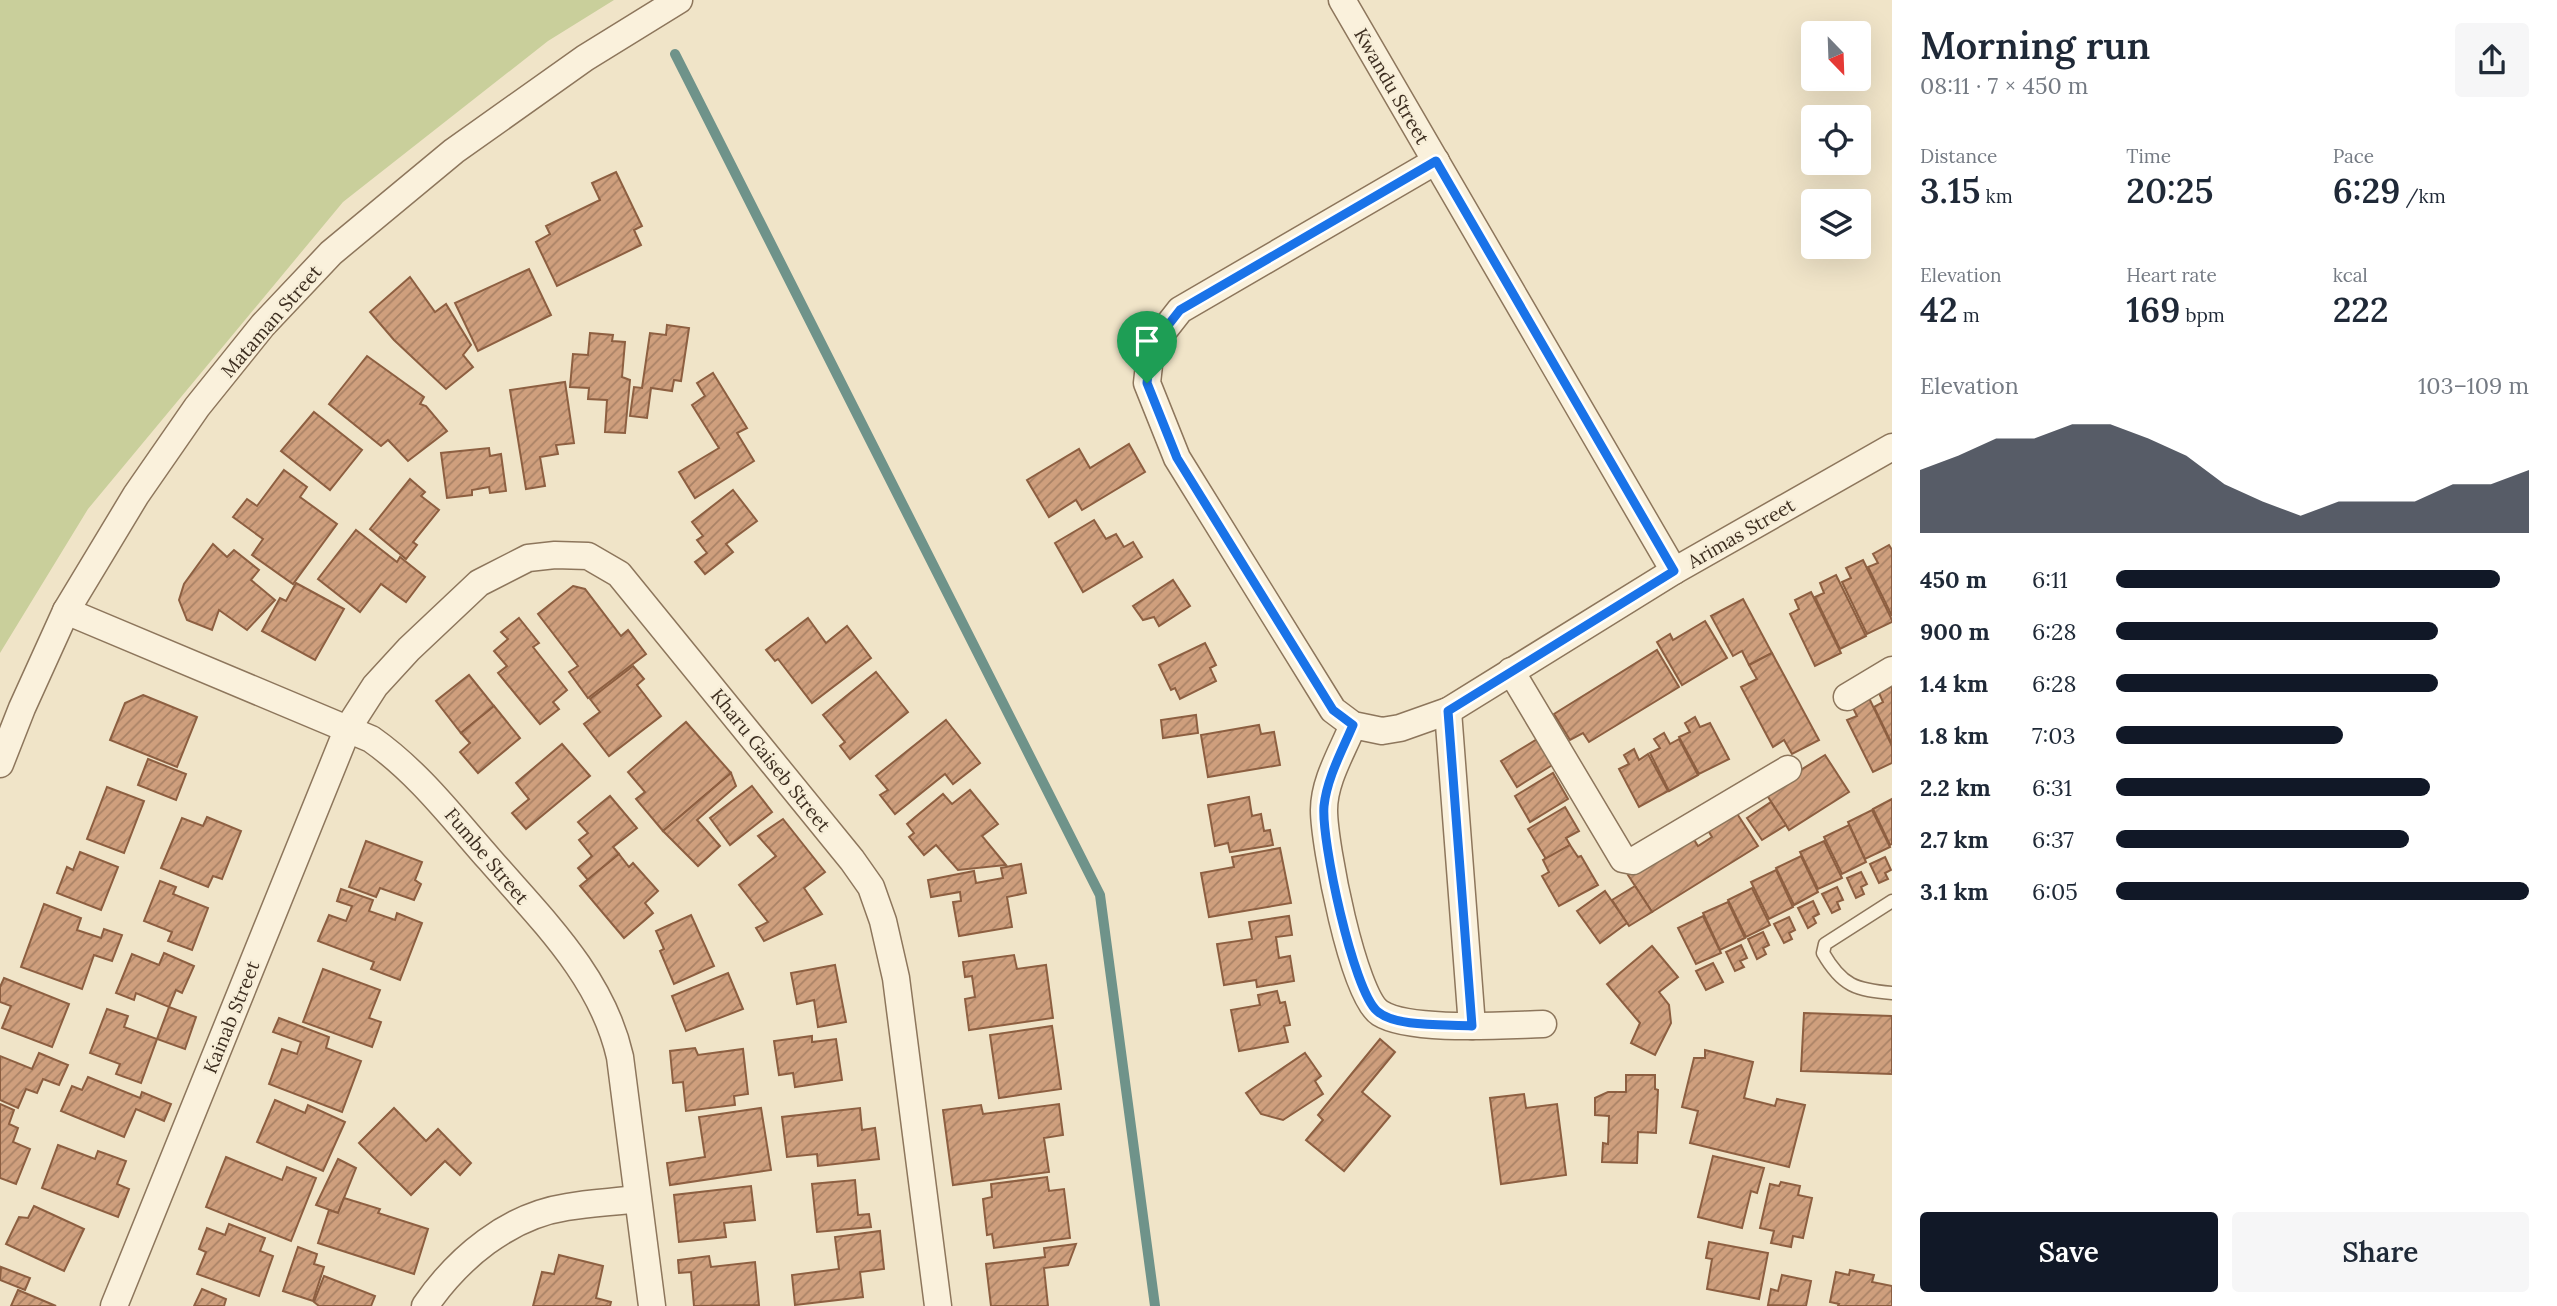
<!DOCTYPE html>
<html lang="en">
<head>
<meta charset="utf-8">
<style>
	:root { --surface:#fff; --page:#f6f6f7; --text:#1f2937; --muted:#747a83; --accent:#111827 }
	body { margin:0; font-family:Lora,serif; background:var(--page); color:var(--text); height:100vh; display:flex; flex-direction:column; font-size:26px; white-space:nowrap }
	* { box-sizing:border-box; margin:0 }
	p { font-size:23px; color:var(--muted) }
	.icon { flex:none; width:38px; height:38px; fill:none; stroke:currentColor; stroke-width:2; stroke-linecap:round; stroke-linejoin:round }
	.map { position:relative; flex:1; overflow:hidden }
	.drawer { display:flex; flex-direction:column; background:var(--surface); width:665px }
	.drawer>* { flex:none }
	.needle { width:46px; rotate:157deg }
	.fabs { position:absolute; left:1801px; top:21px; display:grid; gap:14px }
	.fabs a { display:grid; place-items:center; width:70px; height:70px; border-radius:7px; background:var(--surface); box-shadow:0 7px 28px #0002; font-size:35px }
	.pin { position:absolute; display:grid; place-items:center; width:60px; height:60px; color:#fff; margin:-72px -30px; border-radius:50% 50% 50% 0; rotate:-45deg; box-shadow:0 0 7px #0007 }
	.pin .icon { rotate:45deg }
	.round { display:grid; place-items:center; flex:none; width:74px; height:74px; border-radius:7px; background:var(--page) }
	.headline { display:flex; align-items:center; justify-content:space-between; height:119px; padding:0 28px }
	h1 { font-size:38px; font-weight:600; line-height:52px }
	.metrics { display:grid; grid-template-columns:repeat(3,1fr); gap:10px; height:119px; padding:7px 28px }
	.metrics div { display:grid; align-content:center }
	.metrics b { font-size:35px; font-weight:600 }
	.metrics small { font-size:19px; font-weight:400 }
	.metrics p { font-size:19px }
	.chart { height:196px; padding:14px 28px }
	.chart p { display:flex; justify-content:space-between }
	.chart svg { width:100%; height:126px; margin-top:7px; fill:var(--accent); opacity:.7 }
	.cta { display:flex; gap:14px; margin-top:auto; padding:14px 28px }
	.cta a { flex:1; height:80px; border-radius:7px; background:var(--accent); color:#fff; font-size:28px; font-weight:600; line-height:80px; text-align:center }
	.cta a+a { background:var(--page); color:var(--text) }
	ul { padding:0 28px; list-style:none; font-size:23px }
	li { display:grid; grid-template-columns:112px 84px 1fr; align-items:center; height:52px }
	li i { height:18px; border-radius:9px; background:var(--accent) }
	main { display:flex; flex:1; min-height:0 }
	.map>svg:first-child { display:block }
	.grass { fill:#c9cf9b }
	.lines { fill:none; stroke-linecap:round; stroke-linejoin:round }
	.stream { stroke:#6f938a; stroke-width:10 }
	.building { fill:url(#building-hatch); stroke:#8d5f41; stroke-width:2 }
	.service-casing { stroke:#8d765c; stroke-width:15 }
	.minor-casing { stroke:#8d765c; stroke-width:29 }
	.service { stroke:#faf1dc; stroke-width:12 }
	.minor { stroke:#faf1dc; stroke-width:26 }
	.route-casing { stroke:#fff; stroke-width:14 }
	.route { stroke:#1a73e8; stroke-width:9 }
	.labels { text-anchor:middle; stroke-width:5; stroke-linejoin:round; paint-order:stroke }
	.street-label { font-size:19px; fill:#3d2e20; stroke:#f7eed8 }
</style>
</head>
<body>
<main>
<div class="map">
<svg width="1892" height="1306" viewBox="0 0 1892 1306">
	<defs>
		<pattern id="building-hatch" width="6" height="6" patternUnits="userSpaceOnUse" patternTransform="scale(1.75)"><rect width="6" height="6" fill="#cf9f7d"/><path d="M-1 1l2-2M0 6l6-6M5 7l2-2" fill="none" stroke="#a98266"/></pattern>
	</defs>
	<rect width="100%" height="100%" fill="#f0e4c8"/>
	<polygon class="grass" points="0,0 614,0 548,41 343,202 88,509 0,653"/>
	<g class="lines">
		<polyline class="stream" points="675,54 1100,895 1155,1306"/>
	</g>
	<g class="building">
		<polygon points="616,172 642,226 634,230 641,245 557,286 536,242 550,234 546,226 600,200 592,183"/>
		<polygon points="529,269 551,315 478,351 455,303"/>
		<polygon points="410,277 435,312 446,304 471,345 463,355 473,367 446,389 394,340 370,312"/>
		<polygon points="667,325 689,328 681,381 674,380 672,391 651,388 647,418 630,416 634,387 642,388 650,333 666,335"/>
		<polygon points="590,333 613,335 612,341 625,342 622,377 630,380 625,433 605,432 607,400 588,399 589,388 570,387 573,354 588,355"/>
		<polygon points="367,356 424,397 420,404 426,406 447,431 408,461 388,440 381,446 329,404"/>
		<polygon points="713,373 747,428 737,433 754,461 695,498 679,472 719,448 692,405 705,396 697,383"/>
		<polygon points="565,382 574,443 556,445 558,454 540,457 545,486 526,489 510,390"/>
		<polygon points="314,412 362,450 330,490 281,451"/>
		<polygon points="1129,444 1145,472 1082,510 1076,500 1049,517 1027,480 1079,449 1090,468"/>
		<polygon points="489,448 490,456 501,454 506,491 490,493 489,487 472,490 472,495 447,498 441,453"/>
		<polygon points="284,470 307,487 300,497 337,524 293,584 252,555 263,539 233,517 247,499 257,506"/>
		<polygon points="410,479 425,492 421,496 439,510 413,542 417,545 406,559 370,529"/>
		<polygon points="733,490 757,521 726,544 733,552 705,574 695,562 707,553 697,540 703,536 692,522"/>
		<polygon points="1094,520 1106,539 1116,534 1124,547 1133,542 1142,557 1083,592 1055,543"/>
		<polygon points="356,530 397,562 400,557 425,577 406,602 381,584 360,612 318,579"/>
		<polygon points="213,544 227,557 234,550 259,570 251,580 275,600 247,630 219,610 212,630 187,620 179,600 184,584"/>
		<polygon points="1889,545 1892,550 1892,616 1868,567 1878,563 1873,554"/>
		<polygon points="1863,560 1892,620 1892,622 1867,634 1842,582 1851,578 1846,568"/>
		<polygon points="1836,575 1866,636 1840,649 1815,597 1824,593 1820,583"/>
		<polygon points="1173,580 1190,606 1159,626 1154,617 1143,620 1133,606"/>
		<polygon points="296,583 344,609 315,660 262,631 280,598 286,601"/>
		<polygon points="573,586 585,589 621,636 628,630 646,654 588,698 569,672 578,666 538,614"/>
		<polygon points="1811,592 1841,653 1815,666 1790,614 1799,609 1795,600"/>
		<polygon points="1743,599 1772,653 1749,665 1742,651 1733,656 1711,616"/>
		<polygon points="519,618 539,643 533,647 567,690 553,702 559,709 540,724 498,673 507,666 494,651 508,639 501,632"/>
		<polygon points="808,618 826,643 847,626 871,658 812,703 778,659 775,661 766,650"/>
		<polygon points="1705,621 1727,658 1682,685 1657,642 1670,634 1673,640"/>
		<polygon points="1205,643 1216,665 1210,668 1216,681 1180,699 1175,688 1171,690 1159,665"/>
		<polygon points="1657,650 1679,687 1589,742 1583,733 1570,740 1554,714"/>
		<polygon points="1772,653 1819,740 1792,754 1784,740 1773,747 1741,687 1757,679 1749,665"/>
		<polygon points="633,666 644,679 637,685 661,716 609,756 584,724 600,712 590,699"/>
		<polygon points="876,672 908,712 850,759 840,746 845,742 823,715"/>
		<polygon points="469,675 494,706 461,733 436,701"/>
		<polygon points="1892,686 1892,744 1874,707 1883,702 1879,693"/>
		<polygon points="143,695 197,717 177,767 110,740 125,703"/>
		<polygon points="1869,698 1892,746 1892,763 1873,772 1847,720 1857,716 1852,706"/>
		<polygon points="494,706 520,738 478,773 460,752 470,743 461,733"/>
		<polygon points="1196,715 1198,733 1163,738 1161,720"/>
		<polygon points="1695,717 1700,727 1710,723 1729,759 1699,774 1679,737 1690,732 1685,723"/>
		<polygon points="946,720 980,763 953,784 945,774 895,814 880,795 888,790 876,776"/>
		<polygon points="686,722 731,773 663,831 636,799 645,792 628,772"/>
		<polygon points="1259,725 1261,734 1274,732 1280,765 1208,777 1201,735"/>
		<polygon points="1664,733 1670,744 1679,739 1698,775 1669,791 1650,753 1660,748 1654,739"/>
		<polygon points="1539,738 1554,764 1517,787 1501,761"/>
		<polygon points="562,744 590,776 526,829 512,813 529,799 516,783"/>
		<polygon points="1634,749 1639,760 1648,754 1668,791 1639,807 1619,769 1629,764 1624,755"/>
		<polygon points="1825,755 1849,792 1789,830 1765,792"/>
		<polygon points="148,759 186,774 176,800 138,785"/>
		<polygon points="731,773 736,786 697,820 720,846 698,866 663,831"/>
		<polygon points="1553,773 1568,799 1530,822 1515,796"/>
		<polygon points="752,786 772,812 730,845 710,818"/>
		<polygon points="107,787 144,801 124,853 87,839"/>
		<polygon points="970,790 998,824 982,836 1006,865 958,870 936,845 924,855 909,837 914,833 907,824 943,794 952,804"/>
		<polygon points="610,796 637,828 613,847 619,854 588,880 578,868 592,856 579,840 588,833 578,822"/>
		<polygon points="1249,797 1252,816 1261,814 1264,831 1270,830 1273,845 1230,852 1228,843 1215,846 1208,805"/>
		<polygon points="1892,799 1892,844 1890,845 1873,809"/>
		<polygon points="1771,802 1786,825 1762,840 1747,818"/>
		<polygon points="1565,807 1579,831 1566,838 1570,845 1546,859 1528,829"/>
		<polygon points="1734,809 1758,846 1652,912 1628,875 1691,835 1698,846 1712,837 1706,827"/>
		<polygon points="1872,810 1890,847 1865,859 1848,822"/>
		<polygon points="207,817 241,831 222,879 213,876 208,887 161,868 182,818 203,826"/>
		<polygon points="783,819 825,872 804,888 822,914 764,941 756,928 768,922 739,885 776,856 758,836"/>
		<polygon points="1849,825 1866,862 1842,874 1824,837"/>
		<polygon points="366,841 422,862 415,880 421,884 414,900 380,888 376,897 349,887"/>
		<polygon points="1824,841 1842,878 1818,889 1800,852"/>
		<polygon points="1570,845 1578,857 1581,856 1598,885 1559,906 1542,876 1549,872 1543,860"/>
		<polygon points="1280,848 1291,903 1209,917 1201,873 1234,867 1232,857"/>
		<polygon points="80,852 118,867 101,910 57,893 67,867 73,870"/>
		<polygon points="619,854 629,867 633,863 658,891 645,903 653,913 624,938 580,886"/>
		<polygon points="1801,856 1818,892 1794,905 1776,868"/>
		<polygon points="1885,857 1891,870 1885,873 1888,879 1879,883 1870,864"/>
		<polygon points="1021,864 1026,893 1007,897 1012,927 959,936 953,902 961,901 960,892 931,897 928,880 974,871 976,883 1003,878 1001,868"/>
		<polygon points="1776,870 1793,907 1769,919 1751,882"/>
		<polygon points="1861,872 1867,884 1861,887 1864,894 1856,898 1847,878"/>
		<polygon points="160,881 176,887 173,894 208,908 192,950 168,941 172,932 144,921"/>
		<polygon points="1635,886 1652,912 1629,926 1612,900"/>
		<polygon points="1837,887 1843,900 1837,902 1840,909 1832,913 1822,894"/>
		<polygon points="1752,888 1770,925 1746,937 1728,900"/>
		<polygon points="341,889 373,900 369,911 395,920 397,913 422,923 400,980 371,969 374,962 318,941 329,915 346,921 352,906 337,901"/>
		<polygon points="1605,891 1627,923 1600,943 1577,911"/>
		<polygon points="1813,901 1819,914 1813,917 1816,923 1808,928 1798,908"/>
		<polygon points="1728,902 1745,938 1720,950 1703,913"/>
		<polygon points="44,904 81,918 77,930 101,938 104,929 122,935 112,961 94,955 82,989 21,967"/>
		<polygon points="691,915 714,966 674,984 660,951 664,949 656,931"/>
		<polygon points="1289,916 1292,935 1276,937 1279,958 1290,956 1294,981 1257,987 1256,980 1224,985 1217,944 1252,939 1249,922"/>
		<polygon points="1703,916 1721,953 1696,964 1678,928"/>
		<polygon points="1789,917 1795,930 1789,933 1792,939 1784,943 1774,924"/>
		<polygon points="1763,932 1769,945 1763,948 1766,954 1757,959 1748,939"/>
		<polygon points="1741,945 1747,958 1740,961 1744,967 1735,971 1726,952"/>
		<polygon points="1652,946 1678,977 1659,992 1669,1005 1671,1023 1655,1055 1631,1043 1640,1023 1607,984"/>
		<polygon points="164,953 194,966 182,993 176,990 169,1007 136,993 134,1000 116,993 132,954 159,965"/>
		<polygon points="1014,955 1017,969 1046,965 1053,1018 969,1030 965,999 975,997 972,976 965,977 963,962"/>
		<polygon points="1713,963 1723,982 1706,990 1696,971"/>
		<polygon points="835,965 846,1022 818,1027 814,1000 797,1004 791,973"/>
		<polygon points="323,969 380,990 369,1018 381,1022 372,1047 303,1022"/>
		<polygon points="728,973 743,1009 686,1031 672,996"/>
		<polygon points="4,978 69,1004 52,1047 2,1028 11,1006 0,1002 0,987"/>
		<polygon points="1277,991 1280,1003 1285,1002 1290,1025 1284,1026 1288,1042 1239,1051 1231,1010 1260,1005 1258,995"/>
		<polygon points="169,1007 196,1017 185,1049 157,1039"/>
		<polygon points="107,1009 128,1016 124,1027 157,1039 141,1083 116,1074 120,1064 90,1053"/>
		<polygon points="1804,1013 1892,1016 1892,1074 1801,1071"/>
		<polygon points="279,1018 329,1037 326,1048 361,1061 342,1112 269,1084 282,1049 297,1054 301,1042 273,1032"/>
		<polygon points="1052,1026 1061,1089 999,1098 990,1035"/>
		<polygon points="812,1036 812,1042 836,1039 842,1080 795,1087 793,1073 779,1075 774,1041"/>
		<polygon points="1380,1039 1395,1052 1362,1092 1390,1116 1344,1171 1306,1140 1323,1120 1318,1115"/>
		<polygon points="695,1048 698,1055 743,1049 748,1094 734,1096 735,1105 686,1111 683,1082 673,1083 670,1051"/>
		<polygon points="1705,1050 1753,1062 1744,1098 1775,1106 1777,1099 1805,1105 1789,1167 1690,1143 1698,1111 1682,1107 1694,1058 1705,1058"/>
		<polygon points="39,1053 68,1065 59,1085 43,1079 37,1093 26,1089 18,1108 0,1100 0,1056 32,1069"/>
		<polygon points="1305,1053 1321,1076 1315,1081 1323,1094 1283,1120 1261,1114 1246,1093"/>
		<polygon points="1626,1075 1655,1075 1655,1089 1658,1090 1656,1133 1638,1132 1637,1163 1602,1162 1603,1143 1608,1144 1609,1116 1595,1115 1595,1098 1608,1092 1626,1092"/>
		<polygon points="88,1077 140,1098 142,1092 171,1104 164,1121 136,1109 124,1137 61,1111 72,1086 82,1090"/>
		<polygon points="1524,1094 1526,1108 1557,1104 1566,1175 1501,1184 1490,1098"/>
		<polygon points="275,1100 305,1113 308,1105 345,1122 323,1171 257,1142"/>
		<polygon points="0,1104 14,1110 9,1124 18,1128 13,1142 30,1149 16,1184 0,1178"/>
		<polygon points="1059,1104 1063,1135 1044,1138 1049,1172 953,1185 943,1110 981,1105 983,1114"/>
		<polygon points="394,1108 426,1141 438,1129 471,1163 460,1175 445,1161 411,1195 359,1143"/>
		<polygon points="761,1108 771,1170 670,1185 667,1163 705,1157 699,1117"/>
		<polygon points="860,1108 862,1130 875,1128 879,1159 818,1166 817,1154 787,1157 782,1117"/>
		<polygon points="58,1145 95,1159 98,1151 126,1161 117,1184 129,1189 118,1217 42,1188"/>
		<polygon points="1713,1156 1764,1168 1757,1193 1751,1191 1742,1228 1698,1217"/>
		<polygon points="226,1157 282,1180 287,1167 316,1178 291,1241 206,1207"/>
		<polygon points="338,1159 356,1168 338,1213 316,1205"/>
		<polygon points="1047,1177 1049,1191 1064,1189 1070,1238 994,1248 992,1234 987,1235 983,1199 992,1197 991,1184"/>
		<polygon points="855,1180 858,1215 869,1214 871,1227 817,1232 812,1184"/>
		<polygon points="1781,1182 1800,1186 1798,1195 1812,1198 1803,1238 1793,1236 1791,1247 1771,1243 1774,1231 1760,1228 1770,1184 1779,1186"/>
		<polygon points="751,1186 755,1220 724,1223 726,1237 679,1242 674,1195"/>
		<polygon points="344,1198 380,1209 378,1213 428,1229 414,1274 318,1243 329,1210 338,1213"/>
		<polygon points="34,1206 84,1229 64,1271 6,1244 19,1217 28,1218"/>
		<polygon points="229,1224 265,1238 260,1251 273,1256 259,1296 197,1274 206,1252 199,1249 207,1228 225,1235"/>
		<polygon points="880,1231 884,1269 860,1272 863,1297 795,1305 792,1275 839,1269 835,1237"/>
		<polygon points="1709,1242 1768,1253 1759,1299 1707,1289 1712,1259 1706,1258"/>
		<polygon points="1076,1244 1068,1265 1044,1268 1048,1306 991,1306 986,1264 1045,1257 1044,1248"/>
		<polygon points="298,1247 317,1254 314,1264 324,1267 313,1301 283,1291"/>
		<polygon points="559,1255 603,1266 596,1298 611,1302 610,1306 533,1306 542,1272 554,1274"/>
		<polygon points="709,1256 711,1267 755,1262 759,1305 694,1306 691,1272 679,1273 678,1260"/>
		<polygon points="1,1267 30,1278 25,1290 0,1280"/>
		<polygon points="1850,1270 1874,1275 1872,1282 1892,1286 1892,1306 1838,1306 1839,1304 1830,1302 1836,1272 1849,1275"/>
		<polygon points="1782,1275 1811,1281 1806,1306 1768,1305 1771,1289 1778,1291"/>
		<polygon points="324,1276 375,1296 371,1306 319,1306 314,1302"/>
		<polygon points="202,1289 226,1299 224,1306 194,1306"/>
		<polygon points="18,1290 56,1306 11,1306"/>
	</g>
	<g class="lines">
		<g class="service-casing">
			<path id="service" d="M1892,901L1825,944L1823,953C1842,986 1856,990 1892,993"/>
		</g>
		<g class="minor-casing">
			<g id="minor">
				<polyline points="1342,0 1674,571"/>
				<polyline points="1436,161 1180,310 1151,347 1147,383 1177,458 1333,710 1353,725 1382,731 1400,728 1448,711 1674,571 1892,447"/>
				<path d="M66,611L371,739C418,772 452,817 490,860C542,920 602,977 620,1057L652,1306"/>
				<polyline points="1511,671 1623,859 1633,861 1788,769"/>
				<polyline points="1847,697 1892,670"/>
				<polyline points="1448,711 1472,1026"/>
				<path d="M1353,725C1342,752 1324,781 1324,810C1324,844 1353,996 1380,1013C1410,1032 1505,1025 1543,1024"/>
				<polyline points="0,764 22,708 66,611 136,495 197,407 263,325 331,253 454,151 585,58 679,0"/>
				<polyline points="114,1306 348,728 375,686 409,649 479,583 528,558 555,555 588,556 619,574 852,860 871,887 883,921 896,978 938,1306"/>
				<path d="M425,1306C458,1258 508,1216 567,1207C590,1203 614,1202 637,1199"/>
			</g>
		</g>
		<use href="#service" class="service"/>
		<use href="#minor" class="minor"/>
	</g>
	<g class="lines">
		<g class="route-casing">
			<path id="route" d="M1436,161L1674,571L1448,711L1472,1026C1447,1024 1396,1028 1377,1011C1353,990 1321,840 1324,806C1327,778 1342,751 1353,725L1333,710L1177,458L1147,383L1151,347L1180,310Z"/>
		</g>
		<use href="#route" class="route"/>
	</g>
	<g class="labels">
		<g class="street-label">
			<text transform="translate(1392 86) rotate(60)" y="7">Kwandu Street</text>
			<text transform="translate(271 321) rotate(-49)" y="7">Mataman Street</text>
			<text transform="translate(1741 533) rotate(-30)" y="7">Arimas Street</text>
			<text transform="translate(771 760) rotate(51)" y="7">Kharu Gaiseb Street</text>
			<text transform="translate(487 856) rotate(50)" y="7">Fumbe Street</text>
			<text transform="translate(231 1017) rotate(-68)" y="7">Kainab Street</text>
		</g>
	</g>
</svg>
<div class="fabs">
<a><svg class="needle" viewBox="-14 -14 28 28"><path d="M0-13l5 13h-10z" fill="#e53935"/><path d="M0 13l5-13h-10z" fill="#747a83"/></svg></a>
<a><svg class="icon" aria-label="locate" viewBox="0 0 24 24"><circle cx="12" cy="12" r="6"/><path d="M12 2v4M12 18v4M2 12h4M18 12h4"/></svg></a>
<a><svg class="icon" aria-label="layers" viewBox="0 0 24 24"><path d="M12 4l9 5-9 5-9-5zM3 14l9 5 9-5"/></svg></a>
</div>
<div class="pin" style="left:1147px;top:383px;background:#1e9e55"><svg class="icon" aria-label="arrive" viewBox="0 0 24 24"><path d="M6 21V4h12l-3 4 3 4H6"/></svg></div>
</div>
<section class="drawer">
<div class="headline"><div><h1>Morning run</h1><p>08:11 · 7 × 450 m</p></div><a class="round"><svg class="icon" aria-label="share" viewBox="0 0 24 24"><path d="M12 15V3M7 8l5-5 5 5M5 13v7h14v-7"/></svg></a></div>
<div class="metrics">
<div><p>Distance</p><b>3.15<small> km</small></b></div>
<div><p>Time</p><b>20:25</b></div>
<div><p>Pace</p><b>6:29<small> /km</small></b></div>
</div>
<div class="metrics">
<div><p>Elevation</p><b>42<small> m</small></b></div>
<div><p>Heart rate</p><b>169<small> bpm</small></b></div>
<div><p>kcal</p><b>222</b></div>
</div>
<div class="chart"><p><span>Elevation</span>103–109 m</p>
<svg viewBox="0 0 160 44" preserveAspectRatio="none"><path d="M0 44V22L10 17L20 11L30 11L40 6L50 6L60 11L70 17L80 27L90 33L100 38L110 33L120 33L130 33L140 27L150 27L160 22V44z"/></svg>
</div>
<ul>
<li><b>450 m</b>6:11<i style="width:93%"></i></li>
<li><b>900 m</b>6:28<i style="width:78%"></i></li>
<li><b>1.4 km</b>6:28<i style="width:78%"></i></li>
<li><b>1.8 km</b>7:03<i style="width:55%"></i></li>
<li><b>2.2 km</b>6:31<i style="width:76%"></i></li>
<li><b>2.7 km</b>6:37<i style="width:71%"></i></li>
<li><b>3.1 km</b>6:05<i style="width:100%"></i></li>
</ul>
<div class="cta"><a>Save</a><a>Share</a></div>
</section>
</main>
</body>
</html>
